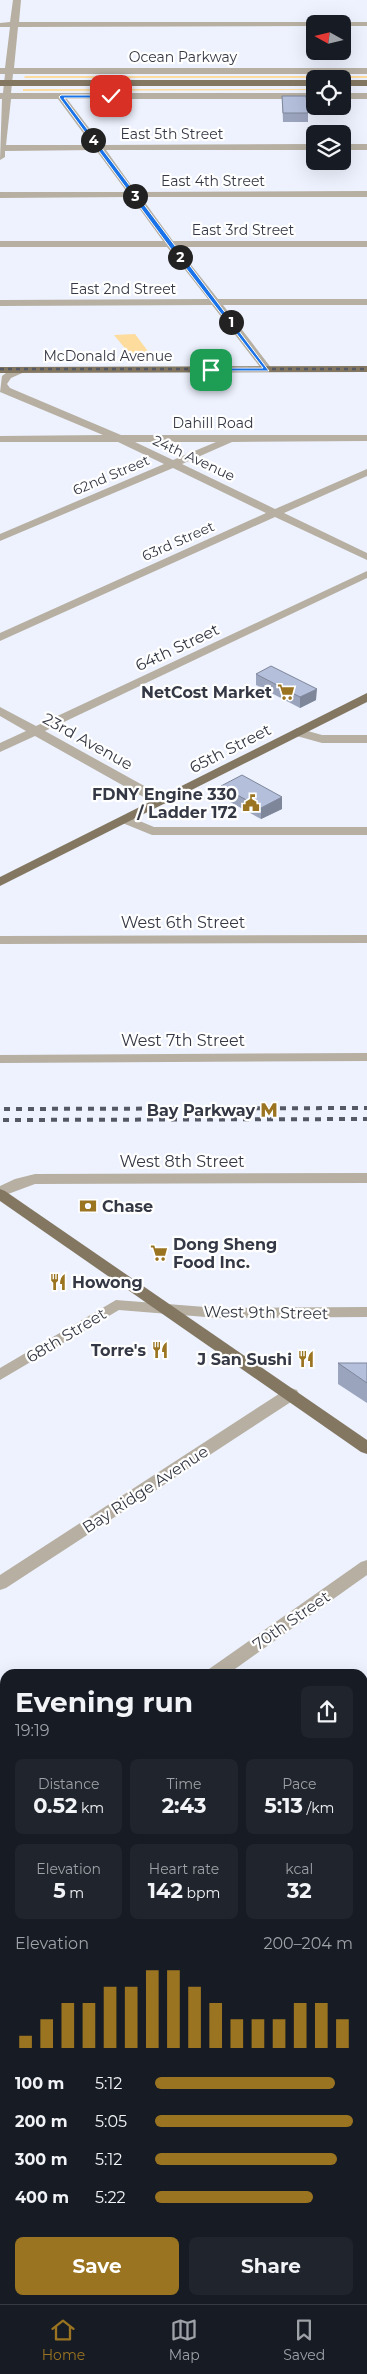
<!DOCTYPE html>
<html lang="en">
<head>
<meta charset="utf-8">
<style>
	:root { --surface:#171b24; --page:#20242c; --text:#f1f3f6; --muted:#9ea1a6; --line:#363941; --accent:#9a7420 }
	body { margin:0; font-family:Montserrat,sans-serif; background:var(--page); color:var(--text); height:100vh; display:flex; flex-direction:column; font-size:19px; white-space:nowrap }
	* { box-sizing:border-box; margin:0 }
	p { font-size:16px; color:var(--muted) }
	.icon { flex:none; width:28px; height:28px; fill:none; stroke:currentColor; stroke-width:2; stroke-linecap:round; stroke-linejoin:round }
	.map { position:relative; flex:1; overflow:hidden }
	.sheet { position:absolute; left:0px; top:1669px; width:368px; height:636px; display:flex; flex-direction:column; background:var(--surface); border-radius:15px 15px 0 0; box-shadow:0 5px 20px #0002 }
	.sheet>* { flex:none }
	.needle { width:32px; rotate:278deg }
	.fabs { position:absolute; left:306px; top:15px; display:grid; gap:10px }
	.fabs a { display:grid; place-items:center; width:45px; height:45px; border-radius:8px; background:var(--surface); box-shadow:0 5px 20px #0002; font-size:25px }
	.pin { position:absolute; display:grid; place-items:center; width:42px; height:42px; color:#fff; margin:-21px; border-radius:10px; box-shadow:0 2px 8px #0006 }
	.km { position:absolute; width:25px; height:25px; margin:-12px; border-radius:50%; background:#222; color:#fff; font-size:14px; line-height:25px; text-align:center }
	.round { display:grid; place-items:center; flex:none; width:52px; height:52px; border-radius:8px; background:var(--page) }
	.overview { display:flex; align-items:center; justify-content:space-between; height:85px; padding:0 15px }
	h1 { font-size:28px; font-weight:700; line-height:38px }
	.figures { display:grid; grid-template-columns:repeat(3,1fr); gap:8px; height:85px; padding:5px 15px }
	.figures div { display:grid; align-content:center; border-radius:8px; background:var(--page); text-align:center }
	.figures b { font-size:21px; font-weight:700 }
	.figures small { font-size:14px; font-weight:400 }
	.figures p { font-size:14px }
	.chart { height:140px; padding:10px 15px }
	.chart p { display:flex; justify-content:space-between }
	.chart svg { width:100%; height:90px; margin-top:5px; stroke:var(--accent); stroke-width:6 }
	.button { display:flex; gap:10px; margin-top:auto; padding:10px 15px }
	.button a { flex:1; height:58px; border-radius:8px; background:var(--accent); color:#fff; font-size:20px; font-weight:700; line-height:58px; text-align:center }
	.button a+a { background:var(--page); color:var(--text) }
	ul { padding:0 15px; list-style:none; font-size:16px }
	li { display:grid; grid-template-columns:80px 60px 1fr; align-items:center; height:38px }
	li i { height:12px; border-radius:6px; background:var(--accent) }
	.tab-bar { display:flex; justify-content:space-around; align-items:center; height:70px; border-top:1px solid var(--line); background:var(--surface); font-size:14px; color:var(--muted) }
	.tab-bar a { display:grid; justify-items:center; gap:2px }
	.tab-bar .current { color:var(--accent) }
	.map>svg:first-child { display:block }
	.green { fill:#fedc9d }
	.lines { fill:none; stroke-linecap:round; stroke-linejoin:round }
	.minor { fill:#b6afa2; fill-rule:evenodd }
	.major { fill:#837761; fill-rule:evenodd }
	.rail-far1 { stroke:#555965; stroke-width:2.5; stroke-dasharray:4 4; stroke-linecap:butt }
	.rail { stroke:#555965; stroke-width:4; stroke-dasharray:6 6; stroke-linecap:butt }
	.wall { fill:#9ba4bd }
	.shaded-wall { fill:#7e869a }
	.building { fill:#b4bfdc; stroke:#7e869a }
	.route { fill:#1a73e8; stroke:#fff }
	.labels { text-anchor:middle; stroke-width:4.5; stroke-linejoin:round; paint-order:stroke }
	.far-street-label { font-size:14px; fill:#353945; stroke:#fff }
	.street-label { font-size:16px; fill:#353945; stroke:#fff }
	.poi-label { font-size:16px; font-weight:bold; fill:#353945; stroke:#fff; text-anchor:end }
</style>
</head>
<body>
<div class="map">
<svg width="367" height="2304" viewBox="0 0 367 2304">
	<rect width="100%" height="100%" fill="#edf2fe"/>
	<g class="green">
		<polygon points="25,76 367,76 367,78 24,78"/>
		<polygon points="23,89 315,89 315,90 23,91"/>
		<polygon points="135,334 153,358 132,357 114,335"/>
	</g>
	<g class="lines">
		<g class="minor">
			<path d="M13,0H21L19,22H318L315,26L18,27L14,68H367V74H13L11,93H315V99H67L102,145L315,144V150H106L136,192L367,191V197H141L173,241H367V247H177L218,299H367V305H223L272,369L267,372L263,371L212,305L0,306V300L208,299L167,247H0V241H163L131,197L0,198V192H127L96,150L5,151V157L0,160L2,99H0V93H3L5,74H0V68H5L10,27H0V23L10,22ZM11,99H58L92,145H6Z"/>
			<polygon points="342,22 367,22 367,26 342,26 342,24 338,24"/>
			<rect x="342" y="93" width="25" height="6"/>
			<rect x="342" y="144" width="25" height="6"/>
			<path d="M24,367L29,370L11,378L7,384L10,388L121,435H367V441L232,442L182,464L275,509L367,469V476L284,513L367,553V560L275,517L0,641V633L266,513L173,468L0,541V534L164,464L118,442H0V436L103,435L0,392L2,376L10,370ZM135,442H216L173,460Z"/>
			<polygon points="367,571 367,578 45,731 166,798 167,801 166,804 156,804 35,736 0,752 0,743 26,731 0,716 0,707 36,726"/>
			<polygon points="297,728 322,735 367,735 367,743 322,743 293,735 291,732"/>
			<polygon points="125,815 154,827 367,827 367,835 152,835 120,822 118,819"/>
			<polygon points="367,935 367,943 0,944 0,936"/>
			<polygon points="367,1053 367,1061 0,1063 0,1055"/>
			<polygon points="367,1173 367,1183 35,1184 0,1197 0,1186 15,1179 35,1174"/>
			<polygon points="116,1300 218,1308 367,1307 367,1317 218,1318 119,1310 0,1380 0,1368"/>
			<polygon points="291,1388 297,1390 299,1394 297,1398 6,1588 0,1590 0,1575 285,1390"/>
			<polygon points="367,1560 367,1575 228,1674 206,1674 209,1669 361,1562"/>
			<polygon points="5,1816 5,1833 0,1834 0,1817"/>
			<polygon points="367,1825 367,1842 362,1843 362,1826"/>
			<polygon points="0,1960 5,1962 5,1980 0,1978"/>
			<polygon points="5,2103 5,2123 0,2125 0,2105"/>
			<polygon points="367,2140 367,2160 362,2162 362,2142"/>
			<polygon points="362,2282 367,2284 367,2304 356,2300 362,2300"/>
			<polygon points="176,2300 201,2300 199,2304 174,2304"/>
		</g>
		<g class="major">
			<rect x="0" y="80" width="315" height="6"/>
			<rect x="342" y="80" width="25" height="6"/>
			<polygon points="367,366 367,372 0,373 0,367"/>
			<polygon points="367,693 367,702 0,886 0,877"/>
			<polygon points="0,1189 5,1191 367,1440 367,1454 361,1452 0,1201"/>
		</g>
		<polyline class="rail-far1" points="0,369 367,369"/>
		<g class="rail">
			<polyline points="4,1109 367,1108"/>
			<polyline points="3,1120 367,1119"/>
		</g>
	</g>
	<g class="wall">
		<polygon points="282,96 308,113 308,122 283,122"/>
		<polygon points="256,674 316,700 300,708 256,685"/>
		<polygon points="221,786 282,797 282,809 261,819 221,797"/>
		<polygon points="338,1363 367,1363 367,1403 338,1384"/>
	</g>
	<g class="shaded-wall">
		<polygon points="317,689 316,700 300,708 300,697"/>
		<polygon points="282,797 282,809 261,819 261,808"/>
		<polygon points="5,2044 5,2066 0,2070 0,2047"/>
	</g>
	<g class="building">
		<polygon points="282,96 306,96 308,113 283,113"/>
		<polygon points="271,666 317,689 300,697 256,674"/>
		<polygon points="242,775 282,797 261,808 221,786"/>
		<polygon points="338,1363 367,1363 367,1383"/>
		<polygon points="0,2026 5,2030 5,2044 0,2047"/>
	</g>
	<polygon class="route" points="61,95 113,95 111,98 64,98 269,371 209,371 211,368 263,368 171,249 59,97"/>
	<defs>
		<g id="supermarket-bare" transform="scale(1.35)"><path d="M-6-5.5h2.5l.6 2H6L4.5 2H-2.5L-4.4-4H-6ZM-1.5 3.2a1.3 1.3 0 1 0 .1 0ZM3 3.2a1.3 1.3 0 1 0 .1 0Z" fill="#9a7420" stroke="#fff" stroke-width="2.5" paint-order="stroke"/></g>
		<g id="civic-bare" transform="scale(1.35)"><path d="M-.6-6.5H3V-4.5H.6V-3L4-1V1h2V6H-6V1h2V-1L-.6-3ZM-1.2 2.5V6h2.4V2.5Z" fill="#9a7420" stroke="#fff" stroke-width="2.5" paint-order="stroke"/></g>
		<g id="metro-bare" transform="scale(1.35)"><path d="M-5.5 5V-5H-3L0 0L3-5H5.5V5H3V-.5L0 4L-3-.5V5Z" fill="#9a7420" stroke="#fff" stroke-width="2.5" paint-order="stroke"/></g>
		<g id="bank-bare" transform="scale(1.35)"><path d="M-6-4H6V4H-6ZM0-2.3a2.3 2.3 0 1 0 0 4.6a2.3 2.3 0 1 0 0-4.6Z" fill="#9a7420" stroke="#fff" stroke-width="2.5" paint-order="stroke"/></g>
		<g id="restaurant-bare" transform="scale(1.35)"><path d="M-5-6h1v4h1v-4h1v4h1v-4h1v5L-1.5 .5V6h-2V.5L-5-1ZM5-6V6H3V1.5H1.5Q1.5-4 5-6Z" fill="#9a7420" stroke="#fff" stroke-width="2.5" paint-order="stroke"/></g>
	</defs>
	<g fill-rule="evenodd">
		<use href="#supermarket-bare" x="286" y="692"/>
		<use href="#civic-bare" x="251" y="803"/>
		<use href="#metro-bare" x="269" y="1110"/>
		<use href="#bank-bare" x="88" y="1206"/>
		<use href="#supermarket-bare" x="159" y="1253"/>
		<use href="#restaurant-bare" x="58" y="1282"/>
		<use href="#restaurant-bare" x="160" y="1350"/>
		<use href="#restaurant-bare" x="306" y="1359"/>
	</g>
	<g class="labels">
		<g class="far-street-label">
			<text x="183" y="62">Ocean Parkway</text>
			<text x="172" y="139">East 5th Street</text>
			<text x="213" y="186">East 4th Street</text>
			<text x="243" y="235">East 3rd Street</text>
			<text x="123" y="294">East 2nd Street</text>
			<text x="108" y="361">McDonald Avenue</text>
			<text x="213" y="428">Dahill Road</text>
			<text transform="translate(194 458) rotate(25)" y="5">24th Avenue</text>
			<text transform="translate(111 475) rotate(-23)" y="5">62nd Street</text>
			<text transform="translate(178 541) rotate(-24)" y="5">63rd Street</text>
		</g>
		<g class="street-label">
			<text transform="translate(177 647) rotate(-25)" y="6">64th Street</text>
			<text transform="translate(88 741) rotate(29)" y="6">23rd Avenue</text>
			<text transform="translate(230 748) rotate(-27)" y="6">65th Street</text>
			<text x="183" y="928">West 6th Street</text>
			<text x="183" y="1046">West 7th Street</text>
			<text x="182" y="1167">West 8th Street</text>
			<text transform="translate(266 1312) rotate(1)" y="6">West 9th Street</text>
			<text transform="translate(66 1335) rotate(-31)" y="6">68th Street</text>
			<text transform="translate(145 1489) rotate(-33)" y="6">Bay Ridge Avenue</text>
			<text transform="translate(291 1620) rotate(-35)" y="6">70th Street</text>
		</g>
		<g class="poi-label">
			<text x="272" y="698">NetCost Market</text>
			<text x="237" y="800">FDNY Engine 330<tspan x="237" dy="18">/ Ladder 172</tspan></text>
			<text x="255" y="1116">Bay Parkway</text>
			<text x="102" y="1212" text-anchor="start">Chase</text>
			<text x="173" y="1250" text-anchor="start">Dong Sheng<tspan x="173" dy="18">Food Inc.</tspan></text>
			<text x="72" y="1288" text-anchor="start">Howong</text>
			<text x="146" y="1356">Torre's</text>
			<text x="292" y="1365">J San Sushi</text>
		</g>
	</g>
</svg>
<div class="fabs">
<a><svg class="needle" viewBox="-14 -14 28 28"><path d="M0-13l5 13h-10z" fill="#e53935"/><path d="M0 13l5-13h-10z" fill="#9ea1a6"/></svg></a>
<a><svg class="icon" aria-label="locate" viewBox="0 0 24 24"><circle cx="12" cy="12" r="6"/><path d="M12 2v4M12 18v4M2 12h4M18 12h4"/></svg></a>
<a><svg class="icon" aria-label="layers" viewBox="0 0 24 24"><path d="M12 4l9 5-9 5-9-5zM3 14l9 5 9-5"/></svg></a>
</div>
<div class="pin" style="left:211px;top:370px;background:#1e9e55"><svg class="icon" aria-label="arrive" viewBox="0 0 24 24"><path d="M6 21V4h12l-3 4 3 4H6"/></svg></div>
<div class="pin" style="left:111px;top:96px;background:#d93025"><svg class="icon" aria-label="check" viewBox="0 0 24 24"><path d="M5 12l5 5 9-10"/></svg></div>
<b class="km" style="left:231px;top:322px">1</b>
<b class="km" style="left:180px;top:257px">2</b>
<b class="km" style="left:135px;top:196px">3</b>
<b class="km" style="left:93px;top:140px">4</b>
<section class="sheet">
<div class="overview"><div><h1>Evening run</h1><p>19:19</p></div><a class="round"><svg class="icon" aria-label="share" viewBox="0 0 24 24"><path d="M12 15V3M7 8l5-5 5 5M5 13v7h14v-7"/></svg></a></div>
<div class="figures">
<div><p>Distance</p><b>0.52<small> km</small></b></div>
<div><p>Time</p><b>2:43</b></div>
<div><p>Pace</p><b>5:13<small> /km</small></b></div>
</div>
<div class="figures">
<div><p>Elevation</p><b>5<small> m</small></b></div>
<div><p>Heart rate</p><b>142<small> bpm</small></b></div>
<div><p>kcal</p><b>32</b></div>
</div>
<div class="chart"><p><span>Elevation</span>200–204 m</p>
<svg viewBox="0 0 160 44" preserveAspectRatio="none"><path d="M5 44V38M15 44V30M25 44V22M35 44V22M45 44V14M55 44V14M65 44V6M75 44V6M85 44V14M95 44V22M105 44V30M115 44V30M125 44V30M135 44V22M145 44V22M155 44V30"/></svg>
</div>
<ul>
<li><b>100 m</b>5:12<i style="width:91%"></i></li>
<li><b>200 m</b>5:05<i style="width:100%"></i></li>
<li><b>300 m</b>5:12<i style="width:92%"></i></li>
<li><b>400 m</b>5:22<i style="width:80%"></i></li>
</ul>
<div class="button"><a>Save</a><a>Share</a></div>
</section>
</div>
<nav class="tab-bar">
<a class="current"><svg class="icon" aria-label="home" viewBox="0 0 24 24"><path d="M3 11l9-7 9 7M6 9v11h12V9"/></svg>Home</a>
<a><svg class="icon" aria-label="map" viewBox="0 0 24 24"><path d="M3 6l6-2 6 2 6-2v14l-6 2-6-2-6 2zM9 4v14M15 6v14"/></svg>Map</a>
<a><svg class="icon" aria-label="saved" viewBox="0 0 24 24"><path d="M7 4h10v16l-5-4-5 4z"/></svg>Saved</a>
</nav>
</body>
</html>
